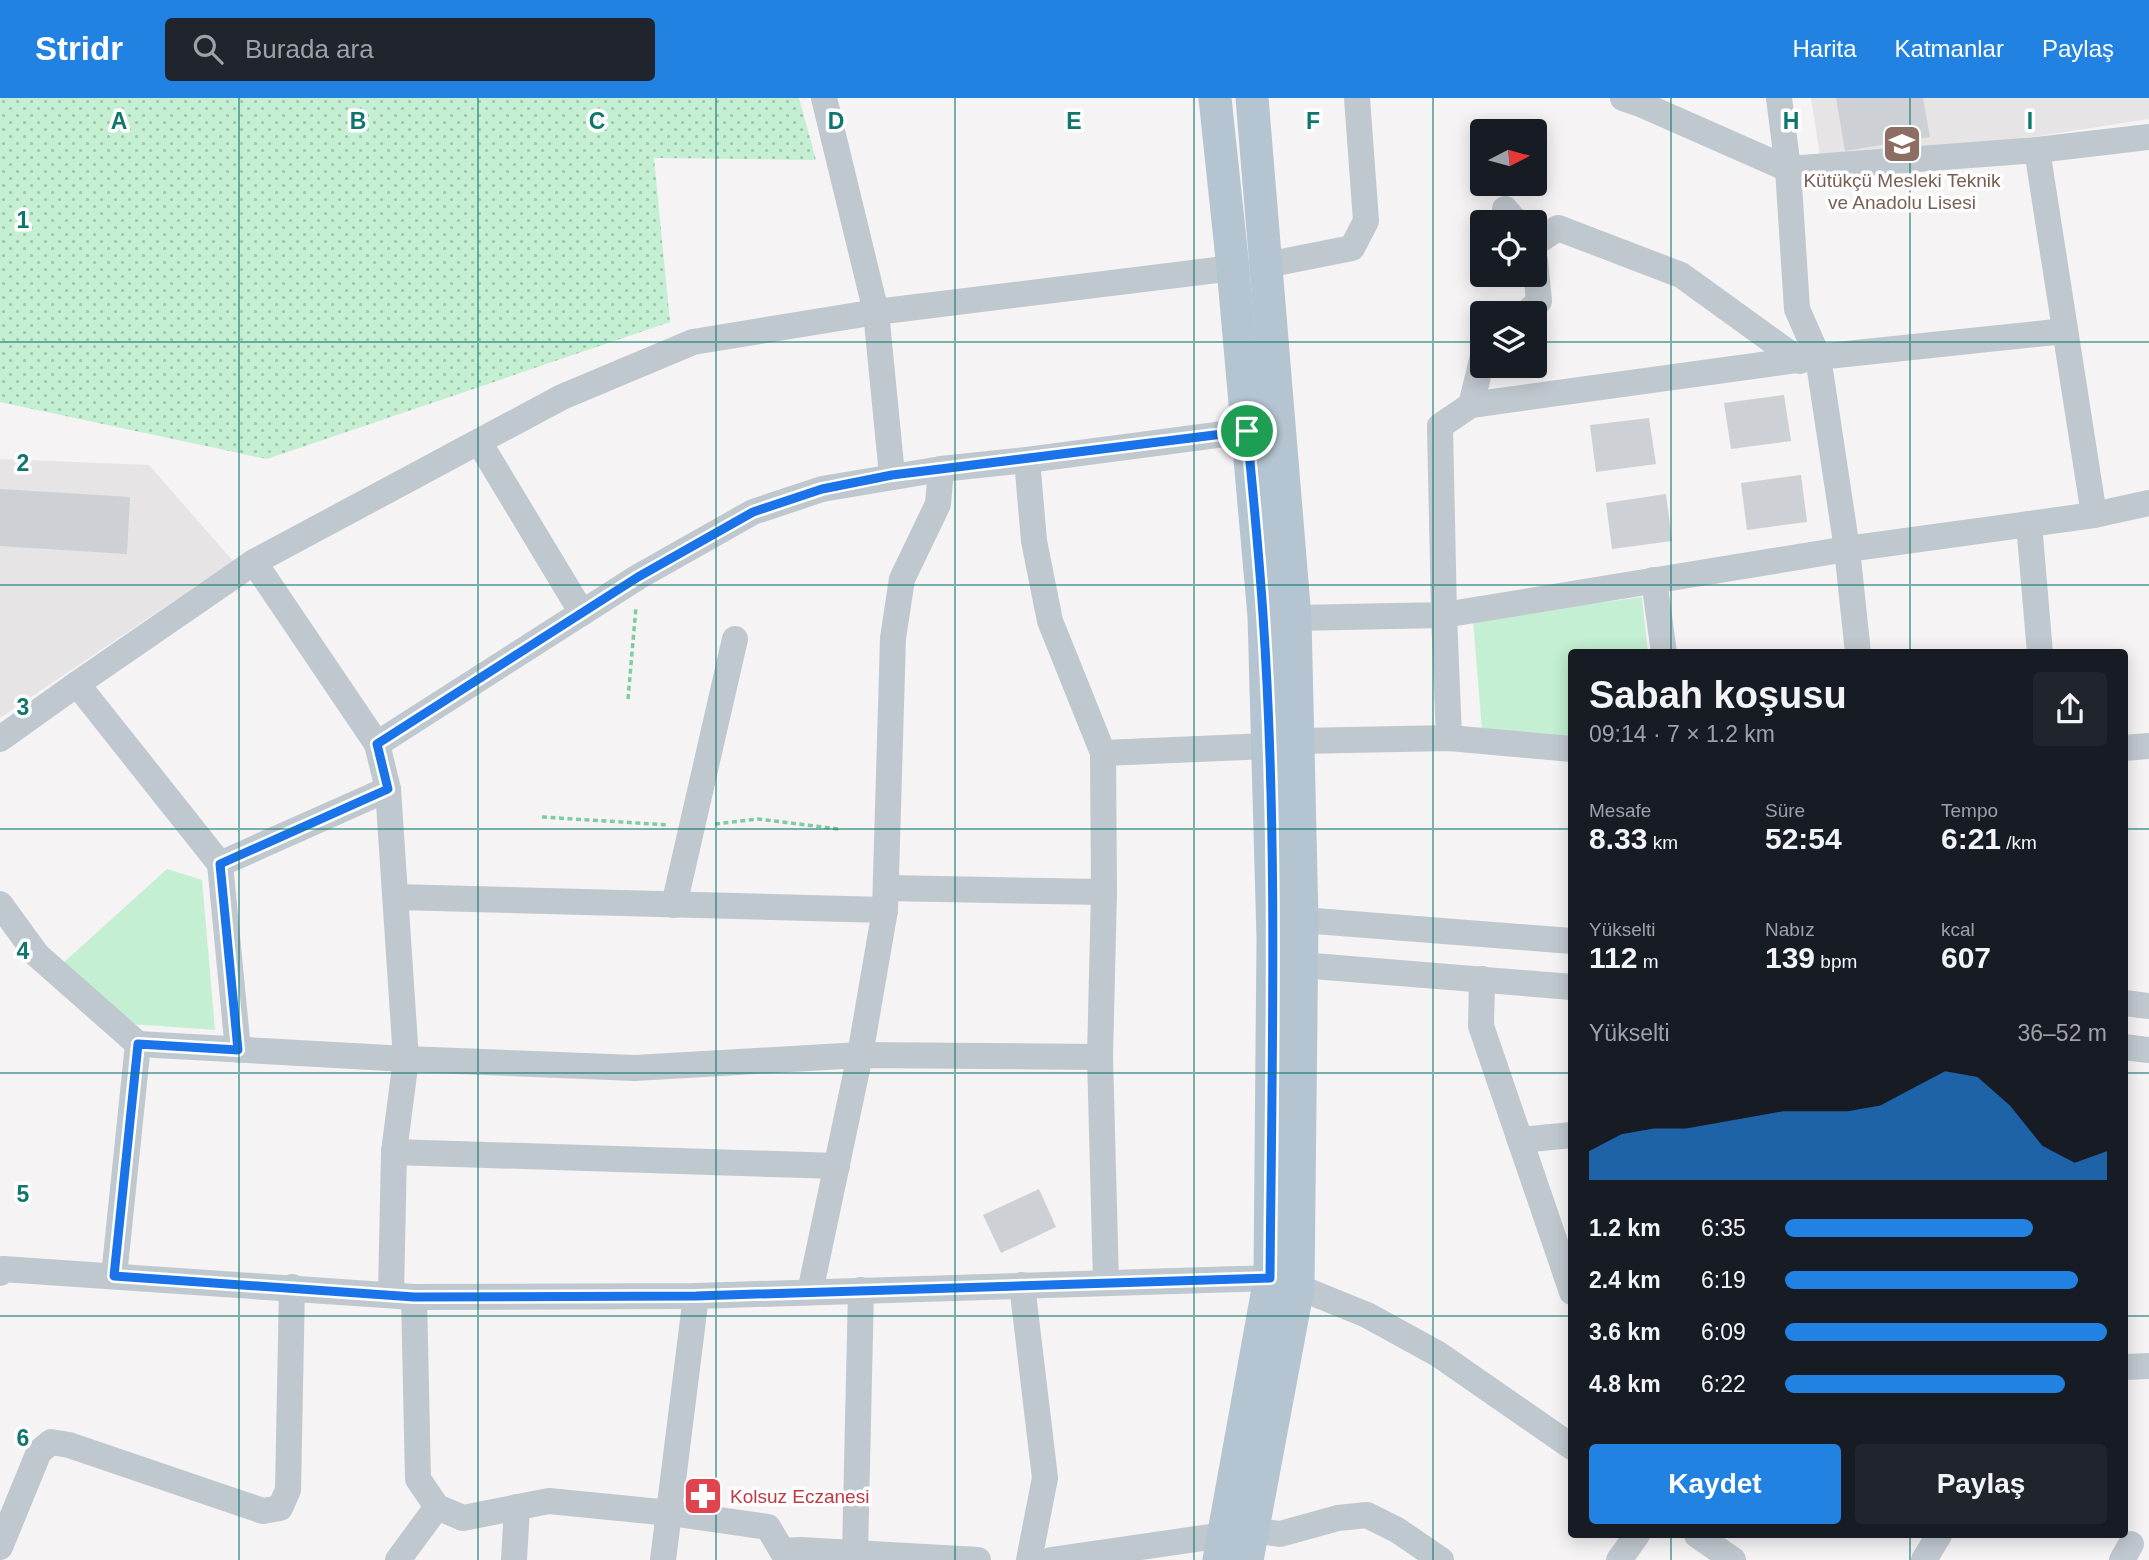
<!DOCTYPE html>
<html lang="tr">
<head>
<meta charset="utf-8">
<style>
	:root { --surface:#171b24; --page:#20242c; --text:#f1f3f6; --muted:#9ea1a6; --accent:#2182e1 }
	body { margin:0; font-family:Helvetica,sans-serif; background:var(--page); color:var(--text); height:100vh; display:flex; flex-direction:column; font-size:26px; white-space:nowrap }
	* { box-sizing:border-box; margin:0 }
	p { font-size:23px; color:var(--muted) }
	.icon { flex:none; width:38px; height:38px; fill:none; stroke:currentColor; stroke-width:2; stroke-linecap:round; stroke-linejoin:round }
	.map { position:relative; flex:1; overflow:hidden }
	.details { position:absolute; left:1568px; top:551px; width:560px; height:889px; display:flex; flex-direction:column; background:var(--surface); border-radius:7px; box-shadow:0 4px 18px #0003 }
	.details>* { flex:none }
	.needle { width:46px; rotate:84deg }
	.tools { position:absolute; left:1470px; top:21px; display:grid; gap:14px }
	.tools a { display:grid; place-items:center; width:77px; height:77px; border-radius:7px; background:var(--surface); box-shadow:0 4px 18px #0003; font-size:35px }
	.pin { position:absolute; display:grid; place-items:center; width:60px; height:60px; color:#fff; margin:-30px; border:4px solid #fff; border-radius:50%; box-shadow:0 2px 7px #0007 }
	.round { display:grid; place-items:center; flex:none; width:74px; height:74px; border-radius:7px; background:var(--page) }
	.overview { display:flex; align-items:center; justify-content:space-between; height:119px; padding:0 21px }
	h1 { font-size:38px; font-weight:700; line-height:52px }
	.figures { display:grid; grid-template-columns:repeat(3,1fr); gap:10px; height:119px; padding:7px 21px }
	.figures div { display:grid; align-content:center }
	.figures b { font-size:30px; font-weight:700 }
	.figures small { font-size:19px; font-weight:400 }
	.figures p { font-size:19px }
	.chart { height:196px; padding:14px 21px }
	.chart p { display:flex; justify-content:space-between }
	.chart svg { width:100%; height:126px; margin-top:7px; fill:var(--accent); opacity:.7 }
	.action { display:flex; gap:14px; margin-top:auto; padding:14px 21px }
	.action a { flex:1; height:80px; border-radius:7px; background:var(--accent); color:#fff; font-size:28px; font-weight:700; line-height:80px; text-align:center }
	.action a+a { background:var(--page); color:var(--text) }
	ul { padding:0 21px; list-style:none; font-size:23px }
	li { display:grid; grid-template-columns:112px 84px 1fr; align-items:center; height:52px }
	li i { height:18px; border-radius:9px; background:var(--accent) }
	header { display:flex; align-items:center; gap:42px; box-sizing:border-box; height:98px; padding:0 35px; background:var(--accent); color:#fff }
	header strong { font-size:33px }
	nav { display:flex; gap:38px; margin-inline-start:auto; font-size:24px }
	.search { width:490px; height:63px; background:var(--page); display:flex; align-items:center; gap:18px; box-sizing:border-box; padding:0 24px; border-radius:7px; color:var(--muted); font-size:26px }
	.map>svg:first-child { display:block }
	.education { fill:#e6e4e5 }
	.grass { fill:url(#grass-dots) }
	.park { fill:#c4efd2 }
	.building { fill:#cdd0d5 }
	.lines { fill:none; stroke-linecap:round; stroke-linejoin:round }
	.path { stroke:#7dcda0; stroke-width:3.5; stroke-dasharray:5 3.5; stroke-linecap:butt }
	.minor { stroke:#bfc8ce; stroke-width:26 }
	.major { stroke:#b4c4d0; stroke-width:33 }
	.route-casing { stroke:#fff; stroke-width:14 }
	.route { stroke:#1a73e8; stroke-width:9 }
	.grid { fill:none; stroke:#0f766e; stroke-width:2; stroke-opacity:0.55 }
	.labels { text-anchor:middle; stroke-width:7; stroke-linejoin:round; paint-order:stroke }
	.education-label { font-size:19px; fill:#785e54; stroke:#fff }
	.health-label { font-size:19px; fill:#be3a42; stroke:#fff; text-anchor:start }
	.grid-label { font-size:23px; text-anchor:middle; font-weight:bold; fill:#0f766e; stroke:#fff; stroke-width:7; stroke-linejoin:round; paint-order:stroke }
</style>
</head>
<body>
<header>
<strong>Stridr</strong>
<div class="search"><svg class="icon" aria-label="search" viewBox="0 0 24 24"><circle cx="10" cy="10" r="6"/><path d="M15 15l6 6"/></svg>Burada ara</div>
<nav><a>Harita</a><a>Katmanlar</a><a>Paylaş</a></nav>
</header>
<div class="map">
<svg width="2149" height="1462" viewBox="0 0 2149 1462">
	<defs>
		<pattern id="grass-dots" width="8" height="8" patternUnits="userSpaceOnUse" patternTransform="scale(1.75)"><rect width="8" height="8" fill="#c4efd2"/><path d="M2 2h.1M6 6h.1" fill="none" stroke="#a1c4ae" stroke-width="1.8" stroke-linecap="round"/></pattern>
	</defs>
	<rect width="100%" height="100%" fill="#f5f3f3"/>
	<g class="education">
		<polygon points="1811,0 2149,0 2149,21 1822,71"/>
		<polygon points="0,361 149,367 233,463 0,620"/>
	</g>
	<polygon class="grass" points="0,0 799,0 816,62 654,60 670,224 267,361 0,304"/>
	<g class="park">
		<polygon points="1642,499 1648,555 1572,555 1571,644 1482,632 1473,522"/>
		<polygon points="167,771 202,782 215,932 131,926 61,867"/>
	</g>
	<g class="building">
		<polygon points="1836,0 1923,0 1930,39 1845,53"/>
		<polygon points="1784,297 1791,343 1731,351 1724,305"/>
		<polygon points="1649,320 1656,366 1596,374 1590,327"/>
		<polygon points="1801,377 1807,424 1747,432 1741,385"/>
		<polygon points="0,391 130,399 127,456 0,448"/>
		<polygon points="1666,396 1672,443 1612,451 1606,405"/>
		<polygon points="1039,1091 1056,1129 1001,1155 983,1117"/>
	</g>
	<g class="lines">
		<g class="path">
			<polyline points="628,601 636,509"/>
			<polyline points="542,719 669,727"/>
			<polyline points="715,726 758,721 839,731"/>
		</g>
		<g class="minor">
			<polyline points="824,0 876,214 892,377"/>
			<polyline points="1623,0 1643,7 1788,71 2037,52 2149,39"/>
			<polyline points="1779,0 1788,71 1797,211 1818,259 1847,451 1858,555"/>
			<polyline points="2037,52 2094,417"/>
			<polyline points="1505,111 1516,124"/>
			<polyline points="1535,145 1558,130 1681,177 1800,263"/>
			<polyline points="1266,167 1352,150 1366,123 1357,0"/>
			<polyline points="1527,215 1539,203 1535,162"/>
			<polyline points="1471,307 1482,262"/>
			<polyline points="479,344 582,515"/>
			<polyline points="1027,362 1034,443 1050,523 1103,655 1104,794 1100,959 1106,1184"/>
			<polyline points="2029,426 2040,555"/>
			<polyline points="254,464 377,646 388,691 406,961 394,1054 391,1197"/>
			<polyline points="1654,482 1664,555"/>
			<polyline points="1295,520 1444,517 1440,328 1471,307 1818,259 2065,233"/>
			<polyline points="77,586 220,766 238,952"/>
			<polyline points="1449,640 1444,517 1847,451 2094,417 2149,405"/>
			<polyline points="0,641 77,586 254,464 562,299 693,244 876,214 1233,170"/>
			<polyline points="1298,643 1449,640 1572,651"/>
			<polyline points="377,646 638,479 753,414 822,391 941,371"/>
			<polyline points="2124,650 2149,648"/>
			<polyline points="1103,655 1269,648"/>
			<polyline points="220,766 388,691"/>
			<polyline points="887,790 1104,794"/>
			<polyline points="396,799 885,812"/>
			<polyline points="0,806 37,857 138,946 406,961 635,970 860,957 1100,959"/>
			<polyline points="674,807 735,541"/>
			<polyline points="1302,822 1572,843"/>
			<polyline points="1301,867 1572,889"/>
			<polyline points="1482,881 1481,928 1572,1194"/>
			<polyline points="2124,905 2149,908"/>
			<polyline points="2124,949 2149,952"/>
			<polyline points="1520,1042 1572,1037"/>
			<polyline points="394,1054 837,1068"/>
			<polyline points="0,1175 3,1171 414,1199 696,1198 1270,1180"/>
			<polyline points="114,1178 138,946"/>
			<polyline points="1022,1187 1045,1380 1029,1462"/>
			<polyline points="1298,1189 1367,1217 1438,1256 1572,1349"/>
			<polyline points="810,1194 860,957 885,812 893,540 902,481 938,406 941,371 1027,362 1247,333"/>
			<polyline points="414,1199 418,1381 437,1409 463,1420 549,1403 670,1415 768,1429 782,1453 801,1452 978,1462"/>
			<polyline points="2124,1269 2149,1268"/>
			<polyline points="1253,1432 1280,1436 1338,1420 1367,1417 1397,1432 1441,1462"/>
			<polyline points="1697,1437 1733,1462"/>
			<polyline points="0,1449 39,1354 51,1344 69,1347 263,1413 280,1410 288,1392 292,1189"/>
			<polyline points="855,1455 861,1192"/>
			<polyline points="398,1462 437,1409"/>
			<polyline points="514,1462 517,1409"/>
			<polyline points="663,1462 696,1198"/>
			<polyline points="1051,1462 1224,1437"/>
			<polyline points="1619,1462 1637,1437"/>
			<polyline points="1924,1462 1939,1437"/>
			<polyline points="2122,1462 2131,1446"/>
		</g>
		<g class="major">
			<polyline points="1215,0 1233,170 1264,518 1273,840 1270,1180 1219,1462"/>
			<polyline points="1247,1462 1298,1189 1302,822 1295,520 1252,0"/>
		</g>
	</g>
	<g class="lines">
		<g class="route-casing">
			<path id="route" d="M1247,333C1253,394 1259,456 1263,517C1278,738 1272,959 1270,1180L696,1198L414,1199L114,1178L138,946L238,952L220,766L388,691L377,646L638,479L753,414L822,391L892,377Z"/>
		</g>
		<use href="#route" class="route"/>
	</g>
	<path class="grid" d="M239,0V1462M478,0V1462M716,0V1462M955,0V1462M1194,0V1462M1433,0V1462M1671,0V555M1910,0V555M0,244H1482M1535,244H2149M0,487H2149M0,731H1572M2124,731H2149M0,975H1572M2124,975H2149M0,1218H1572M2124,1218H2149M1671,1437V1462M1910,1437V1462"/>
	<defs>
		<g id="school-square" transform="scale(2.0125)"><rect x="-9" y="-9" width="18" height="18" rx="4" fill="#8d6e63" stroke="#fff"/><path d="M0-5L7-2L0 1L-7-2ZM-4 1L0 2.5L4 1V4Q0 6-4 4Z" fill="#fff"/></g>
		<g id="pharmacy-square" transform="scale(2.0125)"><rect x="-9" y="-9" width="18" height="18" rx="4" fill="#e0444e" stroke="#fff"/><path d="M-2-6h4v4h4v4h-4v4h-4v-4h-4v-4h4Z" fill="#fff"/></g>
	</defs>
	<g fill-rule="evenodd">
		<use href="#school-square" x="1902" y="46"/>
		<use href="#pharmacy-square" x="703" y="1398"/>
	</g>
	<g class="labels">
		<g class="education-label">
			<text x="1902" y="89">Kütükçü Mesleki Teknik<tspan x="1902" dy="22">ve Anadolu Lisesi</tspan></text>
		</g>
		<g class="health-label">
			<text x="730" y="1405">Kolsuz Eczanesi</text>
		</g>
	</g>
	<g class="grid-label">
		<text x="119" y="31">A</text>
		<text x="358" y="31">B</text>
		<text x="597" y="31">C</text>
		<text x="836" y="31">D</text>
		<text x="1074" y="31">E</text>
		<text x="1313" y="31">F</text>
		<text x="1791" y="31">H</text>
		<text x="2030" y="31">I</text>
		<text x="23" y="130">1</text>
		<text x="23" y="373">2</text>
		<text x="23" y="617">3</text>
		<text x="23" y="861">4</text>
		<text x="23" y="1104">5</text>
		<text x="23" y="1348">6</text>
	</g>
</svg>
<div class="tools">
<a><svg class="needle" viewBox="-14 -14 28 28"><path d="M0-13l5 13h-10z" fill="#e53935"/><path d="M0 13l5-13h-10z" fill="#9ea1a6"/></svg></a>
<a><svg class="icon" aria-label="locate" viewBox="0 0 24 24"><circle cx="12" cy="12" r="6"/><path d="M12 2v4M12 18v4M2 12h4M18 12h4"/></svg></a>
<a><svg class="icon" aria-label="layers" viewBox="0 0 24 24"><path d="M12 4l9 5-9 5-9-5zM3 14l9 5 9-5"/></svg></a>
</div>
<div class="pin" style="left:1247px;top:333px;background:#1e9e55"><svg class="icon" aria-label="arrive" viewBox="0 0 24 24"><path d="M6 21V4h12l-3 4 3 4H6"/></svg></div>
<section class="details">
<div class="overview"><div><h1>Sabah koşusu</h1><p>09:14 · 7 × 1.2 km</p></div><a class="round"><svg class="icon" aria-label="share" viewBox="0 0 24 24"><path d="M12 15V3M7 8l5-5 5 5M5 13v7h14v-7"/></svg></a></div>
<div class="figures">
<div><p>Mesafe</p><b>8.33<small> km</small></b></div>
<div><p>Süre</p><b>52:54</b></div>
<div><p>Tempo</p><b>6:21<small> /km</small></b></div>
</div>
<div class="figures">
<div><p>Yükselti</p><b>112<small> m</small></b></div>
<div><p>Nabız</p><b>139<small> bpm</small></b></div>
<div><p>kcal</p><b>607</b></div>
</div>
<div class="chart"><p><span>Yükselti</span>36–52 m</p>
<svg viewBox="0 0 160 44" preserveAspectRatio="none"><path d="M0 44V34L10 28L20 26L30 26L40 24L50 22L60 20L70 20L80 20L90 18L100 12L110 6L120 8L130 18L140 32L150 38L160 34V44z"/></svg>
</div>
<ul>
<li><b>1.2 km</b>6:35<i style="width:77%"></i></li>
<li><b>2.4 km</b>6:19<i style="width:91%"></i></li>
<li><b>3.6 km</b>6:09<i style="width:100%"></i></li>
<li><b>4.8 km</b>6:22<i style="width:87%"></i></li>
</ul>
<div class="action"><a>Kaydet</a><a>Paylaş</a></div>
</section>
</div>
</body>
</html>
